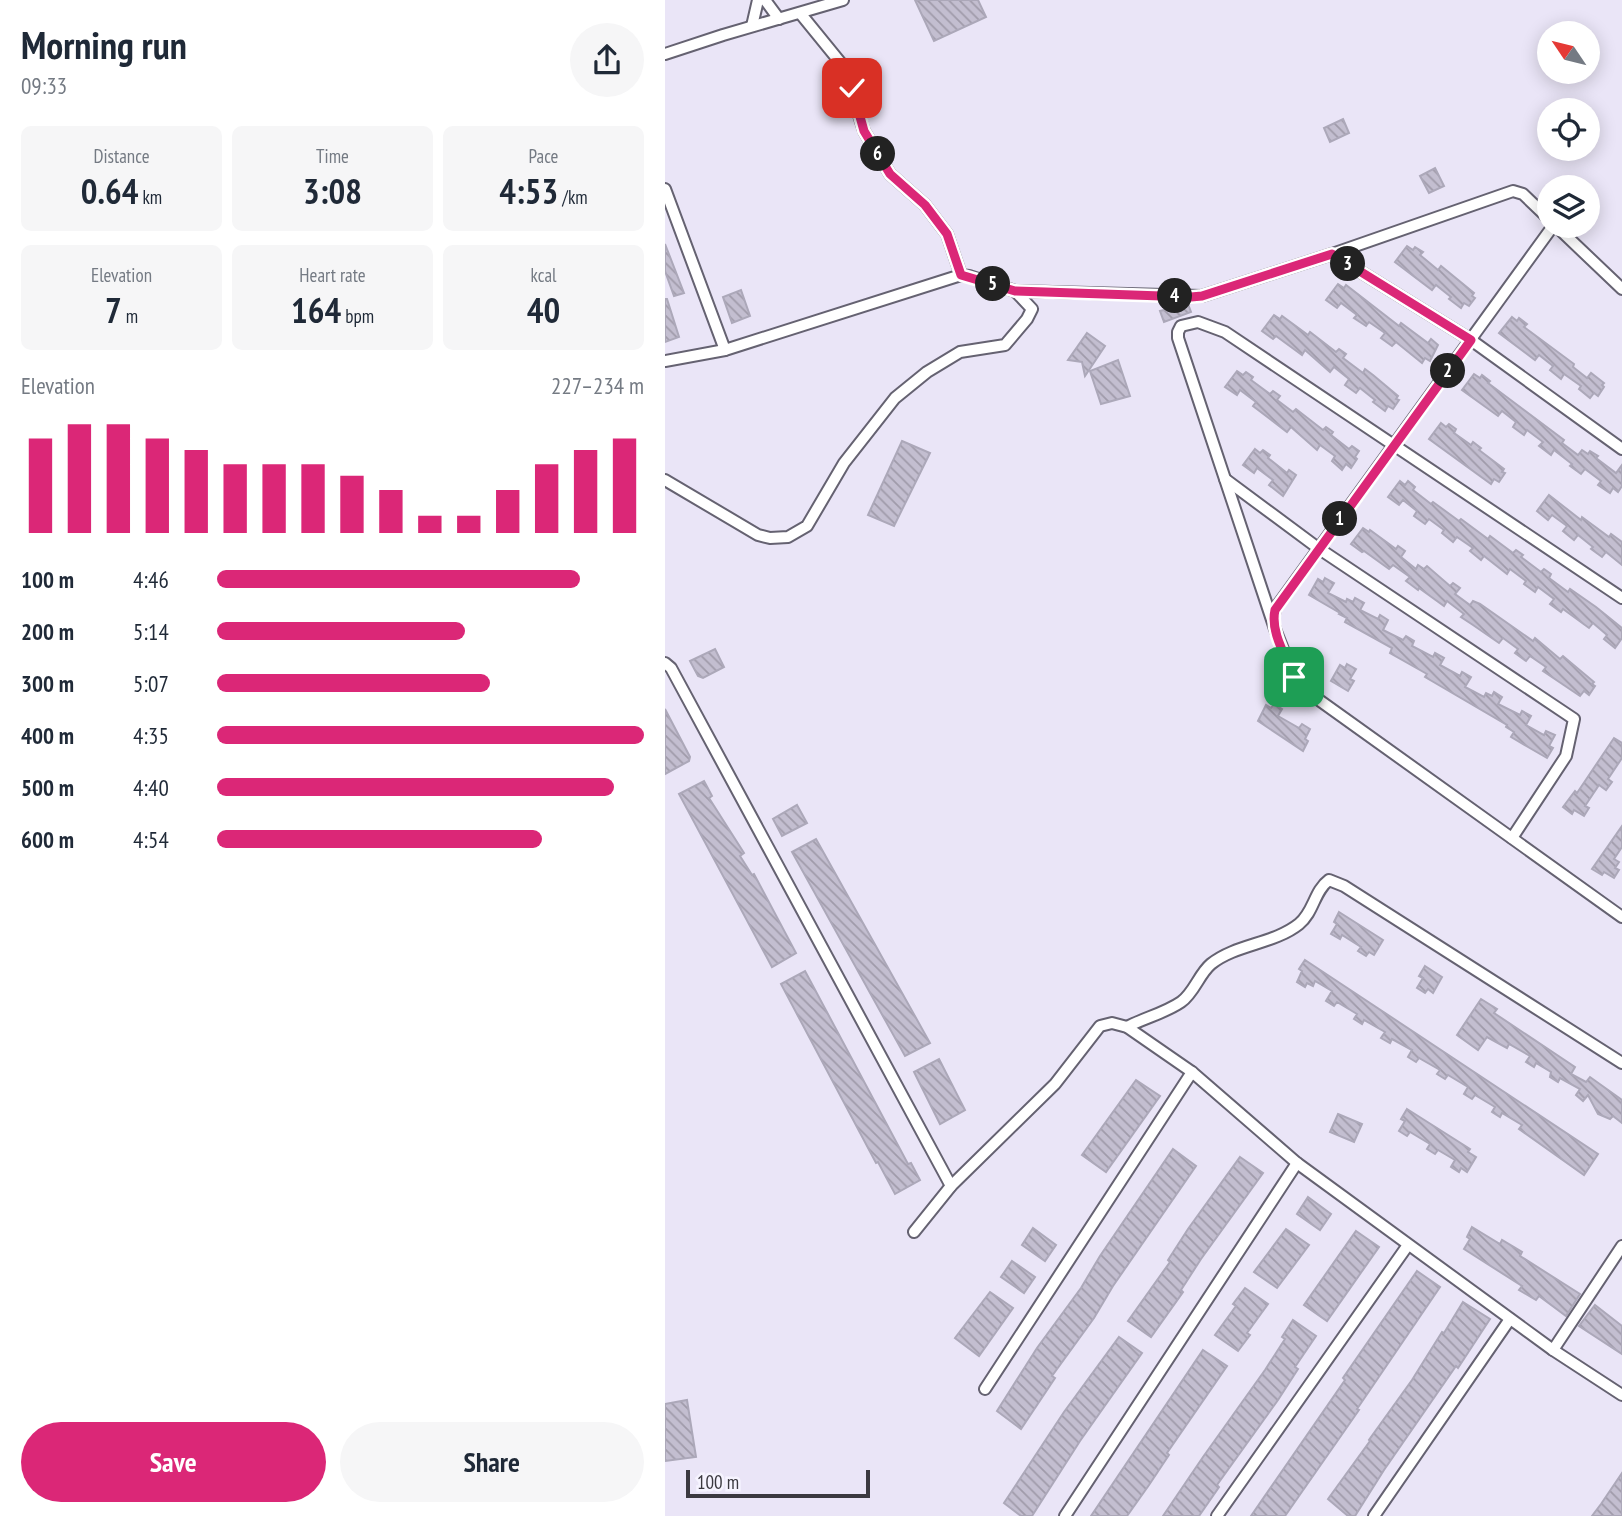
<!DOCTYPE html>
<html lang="en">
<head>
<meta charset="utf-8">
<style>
	:root { --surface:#fff; --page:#f6f6f7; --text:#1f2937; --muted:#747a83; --accent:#db2777 }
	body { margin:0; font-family:"PT Sans Narrow",sans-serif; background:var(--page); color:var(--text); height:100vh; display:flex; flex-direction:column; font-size:26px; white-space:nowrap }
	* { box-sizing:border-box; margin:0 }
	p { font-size:23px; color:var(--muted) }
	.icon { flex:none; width:38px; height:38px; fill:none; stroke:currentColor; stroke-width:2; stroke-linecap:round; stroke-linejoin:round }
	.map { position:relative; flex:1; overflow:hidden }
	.drawer { display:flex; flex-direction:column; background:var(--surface); width:665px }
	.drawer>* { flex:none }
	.needle { width:46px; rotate:305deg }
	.buttons { position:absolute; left:872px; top:21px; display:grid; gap:14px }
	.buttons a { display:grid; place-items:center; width:63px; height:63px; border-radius:50%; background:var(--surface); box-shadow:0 4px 18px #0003; font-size:35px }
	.scale { position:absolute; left:21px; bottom:18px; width:184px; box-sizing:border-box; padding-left:7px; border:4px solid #3b3940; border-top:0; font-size:19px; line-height:24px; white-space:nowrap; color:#3b3940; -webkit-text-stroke:5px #f6f4ff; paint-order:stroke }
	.pin { position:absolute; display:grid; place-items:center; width:60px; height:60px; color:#fff; margin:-30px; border-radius:14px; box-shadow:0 4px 10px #0006 }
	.km { position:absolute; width:35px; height:35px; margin:-18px; border-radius:50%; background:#222; color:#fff; font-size:19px; line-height:35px; text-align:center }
	.round { display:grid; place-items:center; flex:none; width:74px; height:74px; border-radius:37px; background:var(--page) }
	.headline { display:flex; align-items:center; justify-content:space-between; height:119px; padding:0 21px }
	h1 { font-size:38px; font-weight:700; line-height:52px }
	.metrics { display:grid; grid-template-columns:repeat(3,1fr); gap:10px; height:119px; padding:7px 21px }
	.metrics div { display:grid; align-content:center; border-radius:10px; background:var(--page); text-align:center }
	.metrics b { font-size:35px; font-weight:700 }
	.metrics small { font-size:19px; font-weight:400 }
	.metrics p { font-size:19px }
	.chart { height:196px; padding:14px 21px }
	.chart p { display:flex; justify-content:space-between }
	.chart svg { width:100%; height:126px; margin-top:7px; stroke:var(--accent); stroke-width:6 }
	.primary-button { display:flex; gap:14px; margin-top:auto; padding:14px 21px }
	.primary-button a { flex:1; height:80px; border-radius:42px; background:var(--accent); color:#fff; font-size:28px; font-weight:700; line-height:80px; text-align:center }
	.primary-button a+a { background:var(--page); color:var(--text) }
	ul { padding:0 21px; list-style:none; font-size:23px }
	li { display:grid; grid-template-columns:112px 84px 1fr; align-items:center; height:52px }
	li i { height:18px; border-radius:9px; background:var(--accent) }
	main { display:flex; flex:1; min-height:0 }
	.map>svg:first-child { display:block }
	.building { fill:url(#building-back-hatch); stroke:#aca8b9; stroke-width:2 }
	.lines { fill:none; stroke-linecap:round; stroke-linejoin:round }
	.minor-casing { stroke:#656271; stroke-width:14 }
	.minor { stroke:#fff; stroke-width:10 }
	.route-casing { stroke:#fff; stroke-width:14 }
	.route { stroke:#db2777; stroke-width:9 }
</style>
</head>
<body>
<main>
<section class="drawer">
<div class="headline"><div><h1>Morning run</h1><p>09:33</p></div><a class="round"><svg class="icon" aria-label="share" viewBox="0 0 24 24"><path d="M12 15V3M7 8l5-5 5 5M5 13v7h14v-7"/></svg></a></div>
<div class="metrics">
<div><p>Distance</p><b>0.64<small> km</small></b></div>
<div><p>Time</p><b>3:08</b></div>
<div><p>Pace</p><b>4:53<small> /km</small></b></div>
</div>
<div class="metrics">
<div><p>Elevation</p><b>7<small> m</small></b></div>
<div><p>Heart rate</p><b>164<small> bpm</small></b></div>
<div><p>kcal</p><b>40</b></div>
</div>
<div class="chart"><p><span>Elevation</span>227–234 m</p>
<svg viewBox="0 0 160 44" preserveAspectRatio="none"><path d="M5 44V11M15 44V6M25 44V6M35 44V11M45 44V15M55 44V20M65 44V20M75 44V20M85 44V24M95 44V29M105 44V38M115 44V38M125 44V29M135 44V20M145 44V15M155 44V11"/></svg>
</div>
<ul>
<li><b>100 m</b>4:46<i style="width:85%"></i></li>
<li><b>200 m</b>5:14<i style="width:58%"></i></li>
<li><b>300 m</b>5:07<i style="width:64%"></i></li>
<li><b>400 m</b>4:35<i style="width:100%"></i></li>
<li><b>500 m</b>4:40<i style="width:93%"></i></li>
<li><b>600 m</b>4:54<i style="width:76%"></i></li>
</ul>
<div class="primary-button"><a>Save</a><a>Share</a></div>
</section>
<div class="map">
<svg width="957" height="1516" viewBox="0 0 957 1516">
	<defs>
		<pattern id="building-back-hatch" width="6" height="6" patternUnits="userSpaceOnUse" patternTransform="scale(1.75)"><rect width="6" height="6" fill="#c3bed0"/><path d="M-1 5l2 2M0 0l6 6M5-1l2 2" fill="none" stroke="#a09baa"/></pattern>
	</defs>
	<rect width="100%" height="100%" fill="#eae5f7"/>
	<g class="building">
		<polygon points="250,0 313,0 321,17 269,41"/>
		<polygon points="678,119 684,133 665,142 659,128"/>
		<polygon points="770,168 779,186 764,193 755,176"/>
		<polygon points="0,244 19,293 9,296 0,271"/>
		<polygon points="742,246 748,250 750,247 758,252 755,255 773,270 776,266 809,293 807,296 810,298 804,306 799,303 796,308 784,299 786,297 771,285 767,290 730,262"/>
		<polygon points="673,284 679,288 681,285 734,326 736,323 763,343 766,339 773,345 765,361 760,358 757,363 731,342 727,346 716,338 720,333 704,322 701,326 689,318 692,315 676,303 672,308 661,300"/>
		<polygon points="76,290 85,316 67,323 58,297"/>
		<polygon points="0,299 2,299 14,337 0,342"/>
		<polygon points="523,304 526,312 499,322 495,311"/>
		<polygon points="609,315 615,319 617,316 643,335 645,332 671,352 674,349 681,354 678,358 698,373 700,369 708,375 733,396 731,399 734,400 728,409 723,406 720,411 708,402 710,400 695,388 691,393 680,385 684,379 669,367 665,372 640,350 637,355 611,336 608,339 597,331"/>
		<polygon points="847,317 852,321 854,318 862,324 859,327 909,364 908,367 922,378 926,373 939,383 937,385 939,387 933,396 929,393 925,398 914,389 916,386 899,374 896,379 885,370 888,366 874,355 870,360 834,333"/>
		<polygon points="422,333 440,346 420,376 417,362 403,360"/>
		<polygon points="453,360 465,396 436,404 425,371"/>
		<polygon points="572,371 578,375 581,372 588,377 586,380 605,394 608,391 615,396 612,400 628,412 631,409 658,430 661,427 668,432 666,435 684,449 687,446 694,451 690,457 692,459 686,468 681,464 677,470 667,461 670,456 655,445 652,450 626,427 622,432 588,406 591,402 575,390 572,395 560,387"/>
		<polygon points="809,374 815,378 817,375 825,381 823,383 899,440 897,443 913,455 917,450 923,454 925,451 933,456 931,458 951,473 957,465 957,486 953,492 948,488 945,493 933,485 936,481 920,469 916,474 905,466 907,464 889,450 886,455 874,446 878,442 862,430 859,435 848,427 851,422 837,411 833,416 797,390"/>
		<polygon points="776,423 781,427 784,424 791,429 789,433 806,445 808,442 816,448 814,450 839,469 837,472 840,473 834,482 829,479 826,484 764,439"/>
		<polygon points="237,441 265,453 229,526 203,515"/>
		<polygon points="590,449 595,453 598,450 605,455 603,458 622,473 624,470 631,475 618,496 604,485 608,480 592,468 589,473 578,465"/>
		<polygon points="735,481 740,485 743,481 750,487 748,490 766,504 768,502 794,521 796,519 823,539 825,536 848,553 851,550 858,555 856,557 876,572 879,569 886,574 884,578 903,592 905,589 931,607 957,628 957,638 950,648 939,639 942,635 928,623 924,628 898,609 896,612 885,604 889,599 873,587 870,592 859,584 861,581 845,569 842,574 819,556 816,560 805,551 808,548 792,537 788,542 777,533 779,530 764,519 760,524 749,516 752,511 738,500 734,505 723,497"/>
		<polygon points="884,495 916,520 917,517 944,537 946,534 957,542 957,565 941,552 937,557 926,549 928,547 913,535 909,540 898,531 902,526 887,515 883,520 872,511"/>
		<polygon points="698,528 704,532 705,530 731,549 733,546 740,551 736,557 751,569 753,565 759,569 762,566 785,586 788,583 795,588 790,594 805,605 808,601 815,604 868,641 870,638 895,659 898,656 929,682 927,684 930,686 924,695 919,691 915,696 878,671 881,667 865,656 861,661 850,653 853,649 838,638 834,643 808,625 796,617 799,614 782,601 779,606 754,588 753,590 741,581 745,577 728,565 724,569 699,551 697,552 686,544"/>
		<polygon points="660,578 669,583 663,593 681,602 682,599 688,602 690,598 699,603 695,610 713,619 715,615 723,620 718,630 738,640 741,636 749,641 747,646 768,657 770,653 779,658 775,665 795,676 797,672 806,677 800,687 819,697 821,693 827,696 829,692 837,697 833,704 855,715 857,711 866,716 861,725 879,735 881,731 890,735 884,746 888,748 882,758 846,737 849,732 841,727 842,725 760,677 762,674 725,653 727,648 680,622 682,618 674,614 675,613 644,595 653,579 658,582"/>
		<polygon points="50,649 59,667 38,678 33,676 25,661"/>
		<polygon points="682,664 691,669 685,679 689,681 683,691 666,681 675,665 680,668"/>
		<polygon points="609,704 617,709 613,716 634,728 637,724 645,729 640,739 643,741 638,751 593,721 601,705 606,708"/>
		<polygon points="0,709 25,757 24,761 0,774"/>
		<polygon points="949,738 957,743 957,758 943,779 947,782 941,790 934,785 920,806 924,808 919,816 909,810 907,814 898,807 910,791 912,793"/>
		<polygon points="39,781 47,796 44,798 79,853 75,856 87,875 89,874 131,953 107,967 14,794"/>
		<polygon points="132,805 142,823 117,836 108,819"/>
		<polygon points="957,826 957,847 949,859 954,862 950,868 954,870 949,878 939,872 937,875 927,869"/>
		<polygon points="151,839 265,1043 240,1056 127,852"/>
		<polygon points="674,912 718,940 709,955 704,952 701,956 693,951 696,947 677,935 675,939 666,934 672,924 669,922"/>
		<polygon points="640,960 933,1154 919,1175 854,1129 857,1125 837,1113 835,1117 827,1112 830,1107 810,1095 807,1099 799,1094 803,1087 783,1075 780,1079 772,1074 775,1070 754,1058 751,1062 743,1057 747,1050 727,1039 725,1043 716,1038 720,1032 699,1020 697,1024 689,1019 692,1014 672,1002 669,1006 661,1001 667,991 650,981 648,986 642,983 640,987 632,982 637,971 634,969"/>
		<polygon points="760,966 777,977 768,993 763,989 760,993 752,988 758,978 754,976"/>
		<polygon points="140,971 243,1164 246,1163 255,1180 230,1194 213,1162 211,1163 116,984"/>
		<polygon points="816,999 832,1009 829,1013 910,1067 906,1074 921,1082 925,1077 957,1100 957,1123 948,1116 945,1119 933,1114 923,1095 918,1101 911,1095 915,1089 895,1078 893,1082 885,1077 886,1072 871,1063 869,1067 861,1062 865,1056 844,1044 842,1048 822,1037 813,1050 792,1035"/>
		<polygon points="274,1059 300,1110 275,1124 249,1072"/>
		<polygon points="471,1080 495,1096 441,1172 417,1155"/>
		<polygon points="742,1109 805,1149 803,1152 811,1157 802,1172 796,1168 794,1172 786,1167 790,1160 773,1150 770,1154 762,1149 765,1144 745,1132 742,1136 734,1131 740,1121 736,1119"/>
		<polygon points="673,1114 697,1124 689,1142 665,1132"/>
		<polygon points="508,1149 531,1166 448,1286 429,1318 387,1376 390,1378 356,1429 332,1411 372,1348 416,1288 435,1256"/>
		<polygon points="575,1157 598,1173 536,1259 516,1290 518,1292 486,1337 463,1321 505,1262 503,1260 523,1229"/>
		<polygon points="643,1197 666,1214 655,1230 632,1214"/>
		<polygon points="807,1227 835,1244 837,1240 857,1252 855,1256 915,1294 901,1316 874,1296 871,1300 854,1290 857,1286 799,1249 805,1239 802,1237"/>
		<polygon points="368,1228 391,1245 380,1261 357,1245"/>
		<polygon points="621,1229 644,1245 612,1288 589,1272"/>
		<polygon points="691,1231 714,1247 662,1321 639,1305"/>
		<polygon points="347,1261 370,1277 359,1293 336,1277"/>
		<polygon points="752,1271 775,1287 692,1409 694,1410 620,1516 586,1516 680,1380 678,1378"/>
		<polygon points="580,1288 603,1304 582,1333 585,1335 573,1351 550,1335 571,1306 568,1304"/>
		<polygon points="325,1292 348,1308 314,1356 290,1338"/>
		<polygon points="798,1302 825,1319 793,1368 791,1366 719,1470 690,1516 683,1516 663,1499 705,1441 704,1440 747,1380 777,1332 779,1333"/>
		<polygon points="930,1305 957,1326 957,1354 914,1326"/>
		<polygon points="628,1320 651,1336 630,1367 633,1369 613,1400 552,1485 554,1487 534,1516 498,1516 538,1457 600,1370 620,1339 617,1337"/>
		<polygon points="454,1337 477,1353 415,1441 367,1516 356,1516 339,1503 399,1412"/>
		<polygon points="538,1350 562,1366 502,1453 504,1455 484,1485 462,1516 426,1516"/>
		<polygon points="22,1400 31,1457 0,1461 0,1404"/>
		<polygon points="957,1473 957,1516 927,1516 936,1504"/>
	</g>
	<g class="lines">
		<g class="minor-casing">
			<g id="minor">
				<polyline points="100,0 114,19"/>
				<polyline points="135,13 179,67 199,131 225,174 260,205 282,234 296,275"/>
				<polyline points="87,26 93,0"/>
				<polyline points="0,54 58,35 178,0"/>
				<polyline points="0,189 60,350"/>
				<polyline points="891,226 957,289"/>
				<polyline points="667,254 806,340 957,449"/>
				<polyline points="0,361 60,350 296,275 304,276 350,291 537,296 667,254 848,191 858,194 884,219"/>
				<polyline points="560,479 653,548 909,719 901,756 847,838"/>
				<polyline points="0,480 93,535 105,538 123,537 142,526 179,463 230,398 262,372 295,352 340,345 362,319 367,309 350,291"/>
				<polyline points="957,598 560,332 533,322 516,326 513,332 513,338 610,629 629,677 640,690 957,917"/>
				<polyline points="608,620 610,609 888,226"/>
				<polyline points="0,663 6,668 286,1186"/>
				<path d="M462,1027C479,1018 500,1013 516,1002C529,993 534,974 546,964C571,944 609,944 634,924C649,912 649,891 664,880L679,886L957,1063"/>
				<polyline points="249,1232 286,1186 390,1084 435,1026 447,1023 462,1027 527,1072 632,1163 888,1350 957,1395"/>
				<polyline points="888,1350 957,1246"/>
				<polyline points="320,1389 527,1072"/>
				<polyline points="400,1516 632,1163"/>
				<polyline points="552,1516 743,1245"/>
				<polyline points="709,1516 845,1319"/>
			</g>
		</g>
		<use href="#minor" class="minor"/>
	</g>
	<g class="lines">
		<g class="route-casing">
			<path id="route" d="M187,88L199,131L225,174L260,205L282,234L296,275L350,291L526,297L537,296L667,254L806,340L610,610C605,632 621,656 629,677"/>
		</g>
		<use href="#route" class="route"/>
	</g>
</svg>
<div class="buttons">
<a><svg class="needle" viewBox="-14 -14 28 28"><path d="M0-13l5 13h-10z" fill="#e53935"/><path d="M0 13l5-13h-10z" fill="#747a83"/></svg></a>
<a><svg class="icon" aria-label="locate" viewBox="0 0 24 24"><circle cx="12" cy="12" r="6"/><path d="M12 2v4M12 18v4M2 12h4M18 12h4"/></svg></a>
<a><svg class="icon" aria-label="layers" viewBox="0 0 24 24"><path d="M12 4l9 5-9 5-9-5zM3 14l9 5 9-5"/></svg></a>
</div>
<div class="scale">100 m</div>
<div class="pin" style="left:629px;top:677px;background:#1e9e55"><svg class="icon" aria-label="arrive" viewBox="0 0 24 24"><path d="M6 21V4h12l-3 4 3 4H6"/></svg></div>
<div class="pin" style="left:187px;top:88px;background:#d93025"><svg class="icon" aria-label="check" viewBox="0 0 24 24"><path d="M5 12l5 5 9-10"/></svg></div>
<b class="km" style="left:675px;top:519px">1</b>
<b class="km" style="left:783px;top:371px">2</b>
<b class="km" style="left:683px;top:264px">3</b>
<b class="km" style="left:510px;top:296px">4</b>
<b class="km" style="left:328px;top:284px">5</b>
<b class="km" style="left:213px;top:154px">6</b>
</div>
</main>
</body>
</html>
